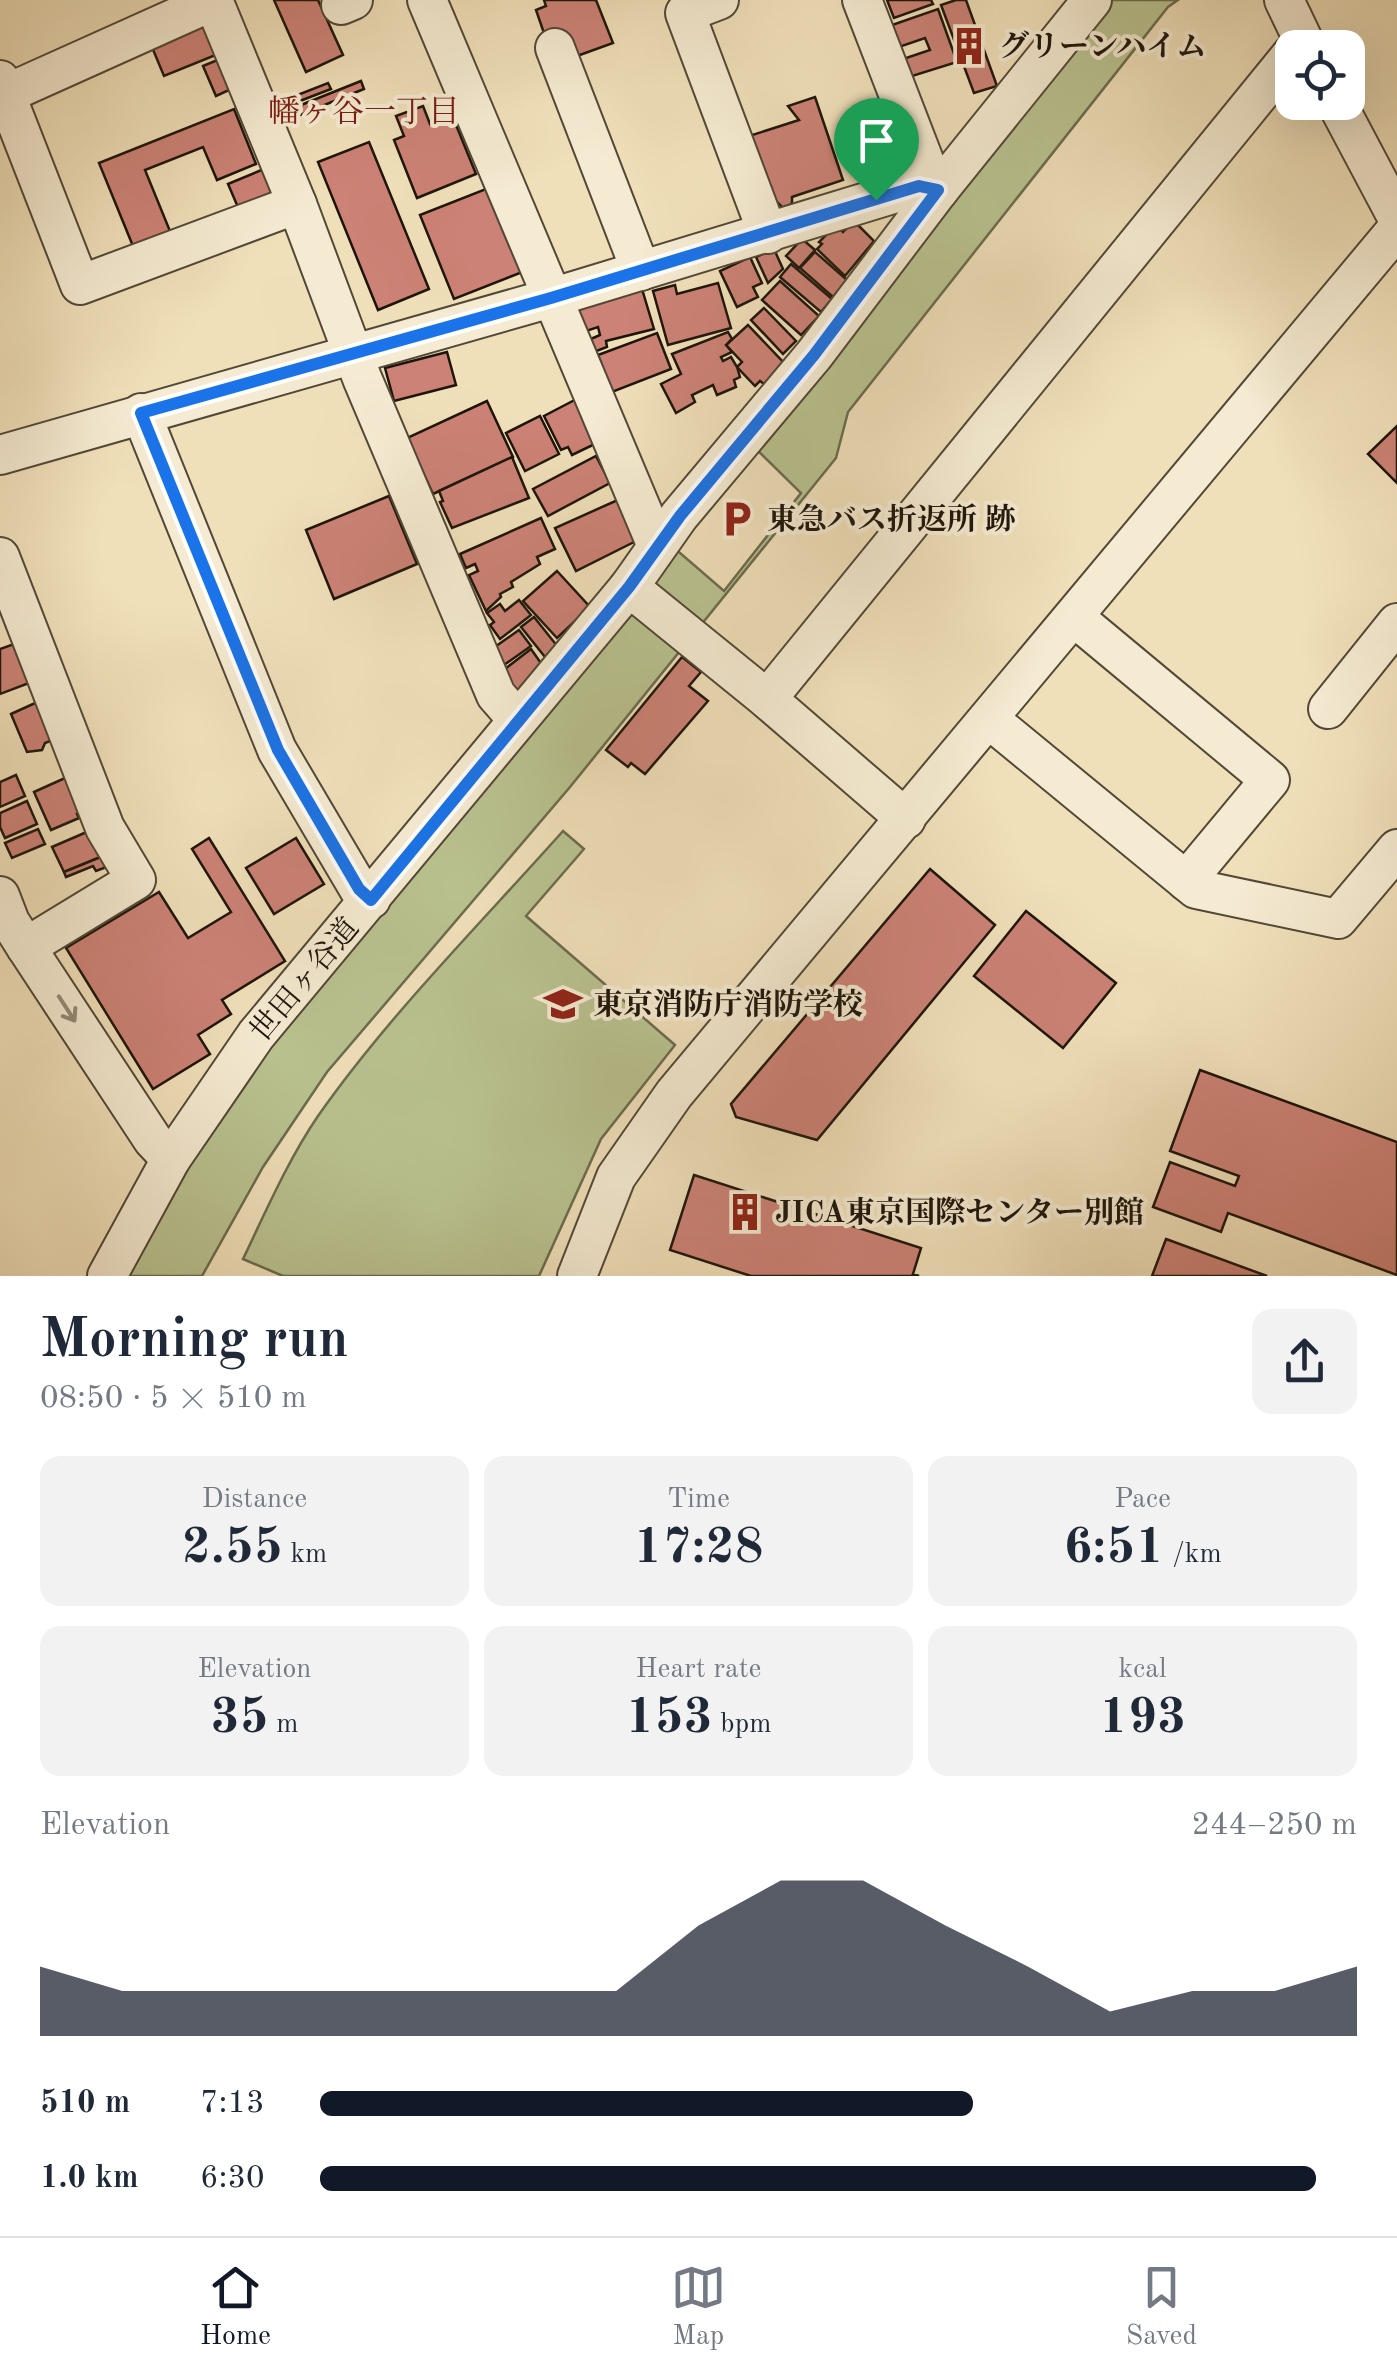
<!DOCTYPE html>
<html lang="en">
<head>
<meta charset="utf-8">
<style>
	:root { --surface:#fff; --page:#f2f2f3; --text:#1f2937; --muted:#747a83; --line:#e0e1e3; --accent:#111827 }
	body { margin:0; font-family:"Old Standard TT","Noto Serif JP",serif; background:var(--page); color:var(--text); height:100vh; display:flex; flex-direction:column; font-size:38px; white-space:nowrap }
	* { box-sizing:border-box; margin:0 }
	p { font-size:32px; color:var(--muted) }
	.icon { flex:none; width:55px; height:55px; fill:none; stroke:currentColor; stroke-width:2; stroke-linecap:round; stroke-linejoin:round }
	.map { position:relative; height:1276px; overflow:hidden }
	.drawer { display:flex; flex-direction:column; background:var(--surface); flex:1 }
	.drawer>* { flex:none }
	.buttons { position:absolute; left:1275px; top:30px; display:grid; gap:20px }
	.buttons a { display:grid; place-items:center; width:90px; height:90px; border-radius:20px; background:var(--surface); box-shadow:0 10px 40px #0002; font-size:50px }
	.pin { position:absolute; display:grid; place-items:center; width:85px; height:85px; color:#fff; margin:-102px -42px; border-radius:50% 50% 50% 0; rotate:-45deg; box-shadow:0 0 10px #0007 }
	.pin .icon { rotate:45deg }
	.round { display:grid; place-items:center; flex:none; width:105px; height:105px; border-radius:20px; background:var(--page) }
	.head { display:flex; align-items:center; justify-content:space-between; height:170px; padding:0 40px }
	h1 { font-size:55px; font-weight:600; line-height:75px }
	.figures { display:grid; grid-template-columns:repeat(3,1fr); gap:15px; height:170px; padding:10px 40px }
	.figures div { display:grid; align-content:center; border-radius:20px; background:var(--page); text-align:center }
	.figures b { font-size:50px; font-weight:600 }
	.figures small { font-size:28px; font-weight:400 }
	.figures p { font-size:28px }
	.chart { height:280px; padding:20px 40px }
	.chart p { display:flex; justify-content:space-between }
	.chart svg { width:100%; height:180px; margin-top:10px; fill:var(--accent); opacity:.7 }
	ul { padding:0 40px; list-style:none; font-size:32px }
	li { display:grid; grid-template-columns:160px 120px 1fr; align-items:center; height:75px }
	li i { height:25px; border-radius:12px; background:var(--accent) }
	.tabs { display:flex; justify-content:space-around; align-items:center; height:140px; border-top:2px solid var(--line); background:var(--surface); font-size:28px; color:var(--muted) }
	.tabs a { display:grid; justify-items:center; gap:5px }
	.tabs .current { color:var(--accent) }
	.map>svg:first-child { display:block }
	.green { fill:#b9c290; stroke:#6b6c4e; stroke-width:2.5 }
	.building { fill:#cc8276; stroke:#1d150b; stroke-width:2.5 }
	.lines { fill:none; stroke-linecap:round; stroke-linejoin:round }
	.minor-casing { stroke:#524837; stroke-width:42 }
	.minor { stroke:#f5ebd2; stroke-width:38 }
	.oneway { stroke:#948b78 }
	.route-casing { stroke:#fff; stroke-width:20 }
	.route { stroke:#1a73e8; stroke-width:12 }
	.labels { text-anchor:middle; stroke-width:8; stroke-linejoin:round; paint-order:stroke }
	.poi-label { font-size:30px; font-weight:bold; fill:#1d150b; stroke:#f5ebd2; text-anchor:start }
	.street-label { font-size:30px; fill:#1d150b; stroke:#f5ebd2 }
	.neighbourhood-label { font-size:32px; fill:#7a1f14; stroke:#f5ebd2 }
</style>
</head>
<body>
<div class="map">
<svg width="1397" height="1276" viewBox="0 0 1397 1276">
	<rect width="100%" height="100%" fill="#f0e0ba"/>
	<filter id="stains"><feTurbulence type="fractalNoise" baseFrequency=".002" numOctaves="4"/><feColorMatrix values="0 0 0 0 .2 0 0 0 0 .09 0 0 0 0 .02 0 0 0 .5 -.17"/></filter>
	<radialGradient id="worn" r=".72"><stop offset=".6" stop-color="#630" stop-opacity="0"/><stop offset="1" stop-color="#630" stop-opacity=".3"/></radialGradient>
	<g class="green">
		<polygon points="1099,0 1178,0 1168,7 848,412 836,458 570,787 327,1072 263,1167 202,1276 128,1276 184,1164 248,1062 672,546 724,591 801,493 754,447"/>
		<path d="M563,831L584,849L526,916L675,1045L601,1139L539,1276H283L243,1259C266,1211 288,1160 318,1116C388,1016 482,922 563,831Z"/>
	</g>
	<g class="building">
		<polygon points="274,0 318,0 343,55 306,72"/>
		<polygon points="544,0 596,0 613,43 566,60 546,39 536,10 546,6"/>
		<polygon points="887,0 931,0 933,4 894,18"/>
		<polygon points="956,0 966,0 997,86 974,93 941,5"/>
		<polygon points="938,9 957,62 909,77 903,59 930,50 925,38 899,47 892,25"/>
		<polygon points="207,15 223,52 164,76 149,40"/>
		<polygon points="227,56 240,85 216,96 203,66"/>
		<polygon points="361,81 364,89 290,119 286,111"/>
		<polygon points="328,83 331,89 279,109 277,103"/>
		<polygon points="815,97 843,180 792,197 792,203 787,207 783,208 777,202 765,206 749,136 799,120 788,106"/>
		<polygon points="423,106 430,124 452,115 476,174 417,198 394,140 404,136 396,116"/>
		<polygon points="234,109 256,164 217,180 203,147 145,170 172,236 135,251 99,163"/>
		<polygon points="369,142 429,289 378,310 318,162"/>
		<polygon points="271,166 283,195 240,212 228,184"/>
		<polygon points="496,185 530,269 454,299 420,215"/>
		<polygon points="854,221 874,241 845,276 817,249 822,244 819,242 836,225 843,232"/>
		<polygon points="802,239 815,250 799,268 786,256"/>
		<polygon points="774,249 783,269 768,283 756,257"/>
		<polygon points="815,252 847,280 833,297 800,268"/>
		<polygon points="750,257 762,283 753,287 758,297 737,307 720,271"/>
		<polygon points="791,264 832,299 821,312 780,277"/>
		<polygon points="780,281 819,316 801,335 762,300"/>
		<polygon points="718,283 731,328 668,345 653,291 675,285 677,294"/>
		<polygon points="642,289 654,329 606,341 607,347 589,354 584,342 600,335 598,327 580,333 573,310"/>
		<polygon points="764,308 796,341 783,354 751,320"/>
		<polygon points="748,325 785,364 764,384 760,381 755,386 737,367 742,362 726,345"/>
		<polygon points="728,332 732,339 726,345 732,352 721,357 723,361 731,357 737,367 740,377 734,380 736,387 717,395 713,385 692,395 695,402 676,413 661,384 681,374 672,354"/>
		<polygon points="657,333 671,369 612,392 598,355"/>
		<polygon points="447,352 456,385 394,401 385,368"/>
		<polygon points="588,393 599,442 572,455 568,447 561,450 544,416"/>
		<polygon points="487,401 513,457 433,494 407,438"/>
		<polygon points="540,416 559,454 525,471 506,433"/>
		<polygon points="1397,426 1397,483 1368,454"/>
		<polygon points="596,456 610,483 548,516 533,489"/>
		<polygon points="512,457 529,498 452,528 440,502 443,501 439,491"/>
		<polygon points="389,496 417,564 334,599 306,530"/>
		<polygon points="620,499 638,540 576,571 555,528"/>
		<polygon points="541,518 555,549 537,557 540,564 511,582 513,587 500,594 501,597 486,611 469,575 478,571 475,564 466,568 460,554"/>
		<polygon points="557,571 590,607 557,638 523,601"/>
		<polygon points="519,600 531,615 500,639 490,625 494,622 487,613 500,604 505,611"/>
		<polygon points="534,617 558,647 545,657 521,627"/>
		<polygon points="519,630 531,646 504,665 492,649"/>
		<polygon points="14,644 29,683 0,694 0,649"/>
		<polygon points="531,649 543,666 535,678 516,692 501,672"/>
		<polygon points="682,657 701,672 689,686 708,701 645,774 631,763 628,767 606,750"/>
		<polygon points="44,699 58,738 45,743 42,750 27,752 11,714"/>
		<polygon points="74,774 89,809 77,814 79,818 51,830 34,792"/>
		<polygon points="16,775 25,796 0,807 0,782"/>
		<polygon points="27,801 37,824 5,838 0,827 0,813"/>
		<polygon points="96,828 108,854 64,872 52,847"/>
		<polygon points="38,829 45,844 12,858 5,843"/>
		<polygon points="209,838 285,961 222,1000 231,1014 198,1035 210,1054 153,1089 66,948 159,892 188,938 231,912 192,849"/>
		<polygon points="296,838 324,884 274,914 246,868"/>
		<polygon points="108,854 112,865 96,871 93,866 66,877 64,872"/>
		<polygon points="930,869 995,925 817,1140 736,1117 731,1104"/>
		<polygon points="1026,911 1116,983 1063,1048 974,976"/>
		<polygon points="1200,1070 1397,1142 1397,1275 1228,1213 1221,1232 1153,1207 1170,1162 1235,1186 1239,1176 1170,1151"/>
		<polygon points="694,1175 921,1248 913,1274 919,1276 751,1276 670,1250"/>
		<polygon points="1166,1239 1267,1276 1152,1276"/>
	</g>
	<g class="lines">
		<g class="minor-casing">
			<g id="minor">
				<polyline points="213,0 297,204 362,378 496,695 517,719"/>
				<polyline points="427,0 657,546"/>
				<polyline points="719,0 685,13 768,234"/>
				<polyline points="862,0 925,163 939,190"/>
				<polyline points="1284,0 1307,48"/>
				<polyline points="341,5 353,0"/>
				<polyline points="555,48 641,271"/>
				<polyline points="0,80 80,285 297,204"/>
				<polyline points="6,94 213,1"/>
				<polyline points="1336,102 1397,217"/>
				<polyline points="141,413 277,750 359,889 371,899"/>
				<polyline points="0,455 551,298 919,186 939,190"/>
				<polyline points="0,557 105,828 136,880 26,947"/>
				<polyline points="629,587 767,699 906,819"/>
				<polyline points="1074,617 1270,780 1186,881"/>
				<polyline points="767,699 1292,54"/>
				<polyline points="1328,709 1397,623"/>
				<polyline points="989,719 1196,889 1338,919 1397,849"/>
				<polyline points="0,896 10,922 26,947 153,1140 171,1159"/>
				<polyline points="107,1276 171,1159 256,1035 629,587 679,516 814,355 939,190 1092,0"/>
				<polyline points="577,1276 616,1177 674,1094 1397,229"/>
			</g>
		</g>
		<use href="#minor" class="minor"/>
	</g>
	<defs><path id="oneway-shaft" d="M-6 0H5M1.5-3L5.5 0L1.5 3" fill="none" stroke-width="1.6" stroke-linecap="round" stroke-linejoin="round" transform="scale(2.5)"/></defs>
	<use class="oneway" href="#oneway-shaft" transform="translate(67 1009) rotate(57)"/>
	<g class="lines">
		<g class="route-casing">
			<polygon id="route" points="919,186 938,190 814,355 680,516 629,587 371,900 359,889 278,750 141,413 551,298"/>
		</g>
		<use href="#route" class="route"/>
	</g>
	<defs>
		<g id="building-bare" transform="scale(3)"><path d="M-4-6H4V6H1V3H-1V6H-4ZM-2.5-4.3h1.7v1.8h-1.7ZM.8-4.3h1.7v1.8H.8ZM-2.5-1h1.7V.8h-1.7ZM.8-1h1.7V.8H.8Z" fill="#8f2418" stroke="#f5ebd2" stroke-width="2.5" paint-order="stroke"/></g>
		<g id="parking-bare" transform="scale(3)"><path d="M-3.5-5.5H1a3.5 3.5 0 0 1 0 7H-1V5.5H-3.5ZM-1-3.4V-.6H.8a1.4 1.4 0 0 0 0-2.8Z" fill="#8f2418" stroke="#f5ebd2" stroke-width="2.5" paint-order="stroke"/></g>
		<g id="university-bare" transform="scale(3)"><path d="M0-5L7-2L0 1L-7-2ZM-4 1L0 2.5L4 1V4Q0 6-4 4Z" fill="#8f2418" stroke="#f5ebd2" stroke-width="2.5" paint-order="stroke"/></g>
	</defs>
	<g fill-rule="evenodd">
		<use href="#building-bare" x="969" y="46"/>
		<use href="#parking-bare" x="737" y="519"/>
		<use href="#university-bare" x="563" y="1004"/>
		<use href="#building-bare" x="745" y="1212"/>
	</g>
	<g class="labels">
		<g class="poi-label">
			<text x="999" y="56">グリーンハイム</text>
			<text x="767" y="529">東急バス折返所 跡</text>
			<text x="593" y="1014">東京消防庁消防学校</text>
			<text x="775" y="1222">JICA東京国際センター別館</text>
		</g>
		<g class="street-label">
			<text transform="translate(304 979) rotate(-50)" y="10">世田ヶ谷道</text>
		</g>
		<g class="neighbourhood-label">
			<text x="364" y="122">幡ヶ谷一丁目</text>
		</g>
	</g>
	<rect width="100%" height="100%" filter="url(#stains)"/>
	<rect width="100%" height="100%" fill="url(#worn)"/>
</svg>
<div class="buttons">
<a><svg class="icon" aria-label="locate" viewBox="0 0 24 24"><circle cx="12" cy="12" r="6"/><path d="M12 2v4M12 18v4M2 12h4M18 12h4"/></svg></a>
</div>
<div class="pin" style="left:876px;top:200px;background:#1e9e55"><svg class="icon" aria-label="arrive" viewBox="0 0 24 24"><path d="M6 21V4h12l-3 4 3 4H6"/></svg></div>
</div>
<section class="drawer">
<div class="head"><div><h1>Morning run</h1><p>08:50 · 5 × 510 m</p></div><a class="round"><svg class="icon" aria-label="share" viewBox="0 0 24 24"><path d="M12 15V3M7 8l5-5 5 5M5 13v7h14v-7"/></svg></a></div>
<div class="figures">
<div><p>Distance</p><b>2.55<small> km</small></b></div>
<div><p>Time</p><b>17:28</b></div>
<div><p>Pace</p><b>6:51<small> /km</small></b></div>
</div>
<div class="figures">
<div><p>Elevation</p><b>35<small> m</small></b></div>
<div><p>Heart rate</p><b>153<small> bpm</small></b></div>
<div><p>kcal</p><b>193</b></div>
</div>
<div class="chart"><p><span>Elevation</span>244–250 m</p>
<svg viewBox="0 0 160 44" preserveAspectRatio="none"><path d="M0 44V27L10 33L20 33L30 33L40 33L50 33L60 33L70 33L80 17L90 6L100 6L110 17L120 27L130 38L140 33L150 33L160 27V44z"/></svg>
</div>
<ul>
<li><b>510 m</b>7:13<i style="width:63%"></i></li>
<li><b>1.0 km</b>6:30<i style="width:96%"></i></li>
</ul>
</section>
<nav class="tabs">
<a class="current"><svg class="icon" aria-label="home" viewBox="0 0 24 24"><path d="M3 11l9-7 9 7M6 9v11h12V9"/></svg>Home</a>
<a><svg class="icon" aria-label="map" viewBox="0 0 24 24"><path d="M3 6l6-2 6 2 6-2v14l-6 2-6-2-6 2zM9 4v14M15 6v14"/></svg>Map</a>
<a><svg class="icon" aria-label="saved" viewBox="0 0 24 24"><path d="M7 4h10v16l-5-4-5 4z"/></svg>Saved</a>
</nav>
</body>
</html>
